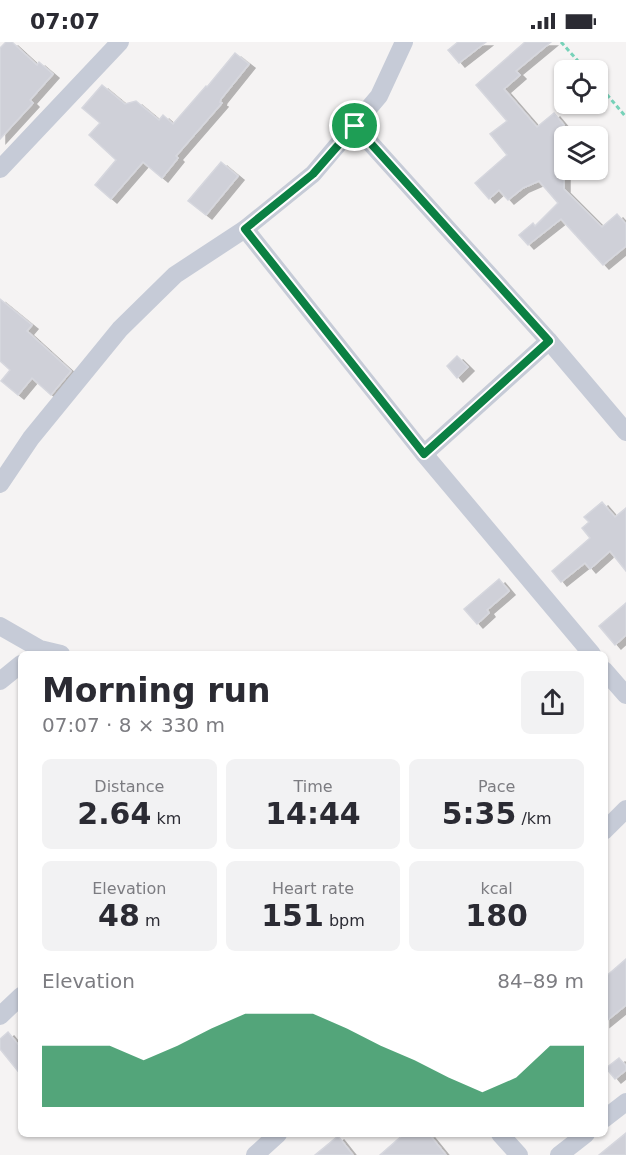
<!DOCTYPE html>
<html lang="en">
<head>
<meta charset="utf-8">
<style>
	:root { --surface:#fff; --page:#f2f2f3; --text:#2b2b33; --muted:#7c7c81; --accent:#0b8043 }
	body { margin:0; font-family:"DejaVu Sans",sans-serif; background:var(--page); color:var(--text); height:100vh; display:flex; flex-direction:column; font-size:22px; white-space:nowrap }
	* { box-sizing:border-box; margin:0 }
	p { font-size:20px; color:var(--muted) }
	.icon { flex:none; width:33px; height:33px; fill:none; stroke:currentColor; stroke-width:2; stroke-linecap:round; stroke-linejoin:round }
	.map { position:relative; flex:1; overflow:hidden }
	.panel { position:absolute; left:18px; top:609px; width:590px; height:486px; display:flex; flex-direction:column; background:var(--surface); border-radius:9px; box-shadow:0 2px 4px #0004 }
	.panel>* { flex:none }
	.tools { position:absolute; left:554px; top:18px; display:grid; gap:12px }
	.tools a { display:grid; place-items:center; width:54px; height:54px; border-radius:9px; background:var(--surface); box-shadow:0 2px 4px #0004; font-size:30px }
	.pin { position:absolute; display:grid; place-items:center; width:51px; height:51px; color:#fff; margin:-26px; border:3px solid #fff; border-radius:50%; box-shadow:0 2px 6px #0007 }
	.round { display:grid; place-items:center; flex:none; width:63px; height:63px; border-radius:9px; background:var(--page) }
	.summary { display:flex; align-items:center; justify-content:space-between; height:102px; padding:0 24px }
	h1 { font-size:33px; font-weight:800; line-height:45px }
	.figures { display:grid; grid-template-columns:repeat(3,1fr); gap:9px; height:102px; padding:6px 24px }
	.figures div { display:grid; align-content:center; border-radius:9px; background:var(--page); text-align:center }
	.figures b { font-size:30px; font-weight:800 }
	.figures small { font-size:16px; font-weight:400 }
	.figures p { font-size:16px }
	.chart { height:168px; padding:12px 24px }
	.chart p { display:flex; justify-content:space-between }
	.chart svg { width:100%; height:108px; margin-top:6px; fill:var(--accent); opacity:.7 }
	.status { display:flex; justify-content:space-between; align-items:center; height:42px; padding:0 30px; background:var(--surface); direction:ltr }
	.status svg { height:16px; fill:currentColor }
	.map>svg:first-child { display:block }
	.building { fill:#cfd0d8; stroke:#d6d7de; stroke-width:1.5; filter:url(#shadow) }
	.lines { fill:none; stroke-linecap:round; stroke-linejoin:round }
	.path { stroke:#77d2b9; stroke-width:3; stroke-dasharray:4.5 3; stroke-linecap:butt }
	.minor { stroke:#c6cbd7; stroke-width:18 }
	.route-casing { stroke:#fff; stroke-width:12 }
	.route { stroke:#0b8043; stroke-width:8 }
</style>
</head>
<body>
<div class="status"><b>07:07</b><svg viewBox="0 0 49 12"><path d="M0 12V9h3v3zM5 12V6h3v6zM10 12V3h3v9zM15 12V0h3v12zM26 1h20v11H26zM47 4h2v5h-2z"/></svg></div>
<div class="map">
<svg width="626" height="1113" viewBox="0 0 626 1113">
	<defs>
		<filter id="shadow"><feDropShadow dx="6" dy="4" stdDeviation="0" flood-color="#0004"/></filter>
	</defs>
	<rect width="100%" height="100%" fill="#f5f3f3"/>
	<g class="building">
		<polygon points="6,0 12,0 37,23 39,20 53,32 30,58 33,61 0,97 0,6"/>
		<polygon points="458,0 486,0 459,21 448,8"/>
		<polygon points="525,0 551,0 516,29 520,33 504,47 537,85 554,71 564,83 564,147 602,185 617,172 626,182 626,204 603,223 561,177 528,203 519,193 533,181 535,184 558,161 539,139 523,146 508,158 499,148 489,157 475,141 507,113 490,92 507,79 476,43"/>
		<polygon points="235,11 249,22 221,57 220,60 222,61 176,114 178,116 162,136 143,120 111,157 95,143 116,118 89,93 100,81 82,66 102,43 125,62 136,59 159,78 163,73 173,82 206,44 207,45"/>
		<polygon points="221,120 238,134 206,173 188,159"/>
		<polygon points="0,257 32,283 27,289 71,329 51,353 32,336 18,353 1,339 10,328 0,319"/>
		<polygon points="457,314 468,325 457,336 447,324"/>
		<polygon points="602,460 615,475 626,466 626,529 610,509 590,527 585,521 561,540 552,529 590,496 582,486 589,480 584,475"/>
		<polygon points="499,537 509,549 487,568 489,571 477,582 464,567"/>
		<polygon points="626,561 626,593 615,603 599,584"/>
		<polygon points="626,917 626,963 604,981 604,936"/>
		<polygon points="8,990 21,1006 21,1033 0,1007 0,997"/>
		<polygon points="619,1016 626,1024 626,1028 615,1037 606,1026"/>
		<polygon points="626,1091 626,1113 599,1113"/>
		<polygon points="404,1092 429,1092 446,1113 380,1113"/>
		<polygon points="338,1094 353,1113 315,1113"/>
	</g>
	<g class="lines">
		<g class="path">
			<polyline points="561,0 586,28"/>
			<polyline points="597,41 626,75"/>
		</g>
		<g class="minor">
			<polyline points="355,84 549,299 626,390"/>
			<polyline points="0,127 120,0"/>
			<polyline points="245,187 424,412 592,612"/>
			<polyline points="424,412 549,299"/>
			<polyline points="0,442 31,396 120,287 175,233 245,187 313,132 379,54 404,0"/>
			<polyline points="0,584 40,607 61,612"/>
			<polyline points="604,628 626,653"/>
			<polyline points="0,639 21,622"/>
			<polyline points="604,789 626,767"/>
			<polyline points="0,974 21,954"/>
			<polyline points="604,1077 626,1060"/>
			<polyline points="500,1092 519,1113"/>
			<polyline points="255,1113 278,1092"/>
			<polyline points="559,1113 586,1092"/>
		</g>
	</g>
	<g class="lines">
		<g class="route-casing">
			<polygon id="route" points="355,84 549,299 424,412 245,187 313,132"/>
		</g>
		<use href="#route" class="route"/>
	</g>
</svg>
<div class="tools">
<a><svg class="icon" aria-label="locate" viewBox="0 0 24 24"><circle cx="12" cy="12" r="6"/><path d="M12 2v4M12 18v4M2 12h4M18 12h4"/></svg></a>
<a><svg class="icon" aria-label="layers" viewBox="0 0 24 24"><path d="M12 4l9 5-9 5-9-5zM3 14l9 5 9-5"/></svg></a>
</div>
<div class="pin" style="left:355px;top:84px;background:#1e9e55"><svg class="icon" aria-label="arrive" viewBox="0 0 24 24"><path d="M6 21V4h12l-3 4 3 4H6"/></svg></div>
<section class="panel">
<div class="summary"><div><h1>Morning run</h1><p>07:07 · 8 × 330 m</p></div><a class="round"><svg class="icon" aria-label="share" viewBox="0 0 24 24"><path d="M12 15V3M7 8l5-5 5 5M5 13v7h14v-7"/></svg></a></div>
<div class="figures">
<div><p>Distance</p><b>2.64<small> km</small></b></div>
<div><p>Time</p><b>14:44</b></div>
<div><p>Pace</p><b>5:35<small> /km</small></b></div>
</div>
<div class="figures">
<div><p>Elevation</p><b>48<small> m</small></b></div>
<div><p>Heart rate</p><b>151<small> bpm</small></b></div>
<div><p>kcal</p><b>180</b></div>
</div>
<div class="chart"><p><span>Elevation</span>84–89 m</p>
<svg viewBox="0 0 160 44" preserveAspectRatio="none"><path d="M0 44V19L10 19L20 19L30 25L40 19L50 12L60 6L70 6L80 6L90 12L100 19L110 25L120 32L130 38L140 32L150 19L160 19V44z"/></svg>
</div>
</section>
</div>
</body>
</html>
